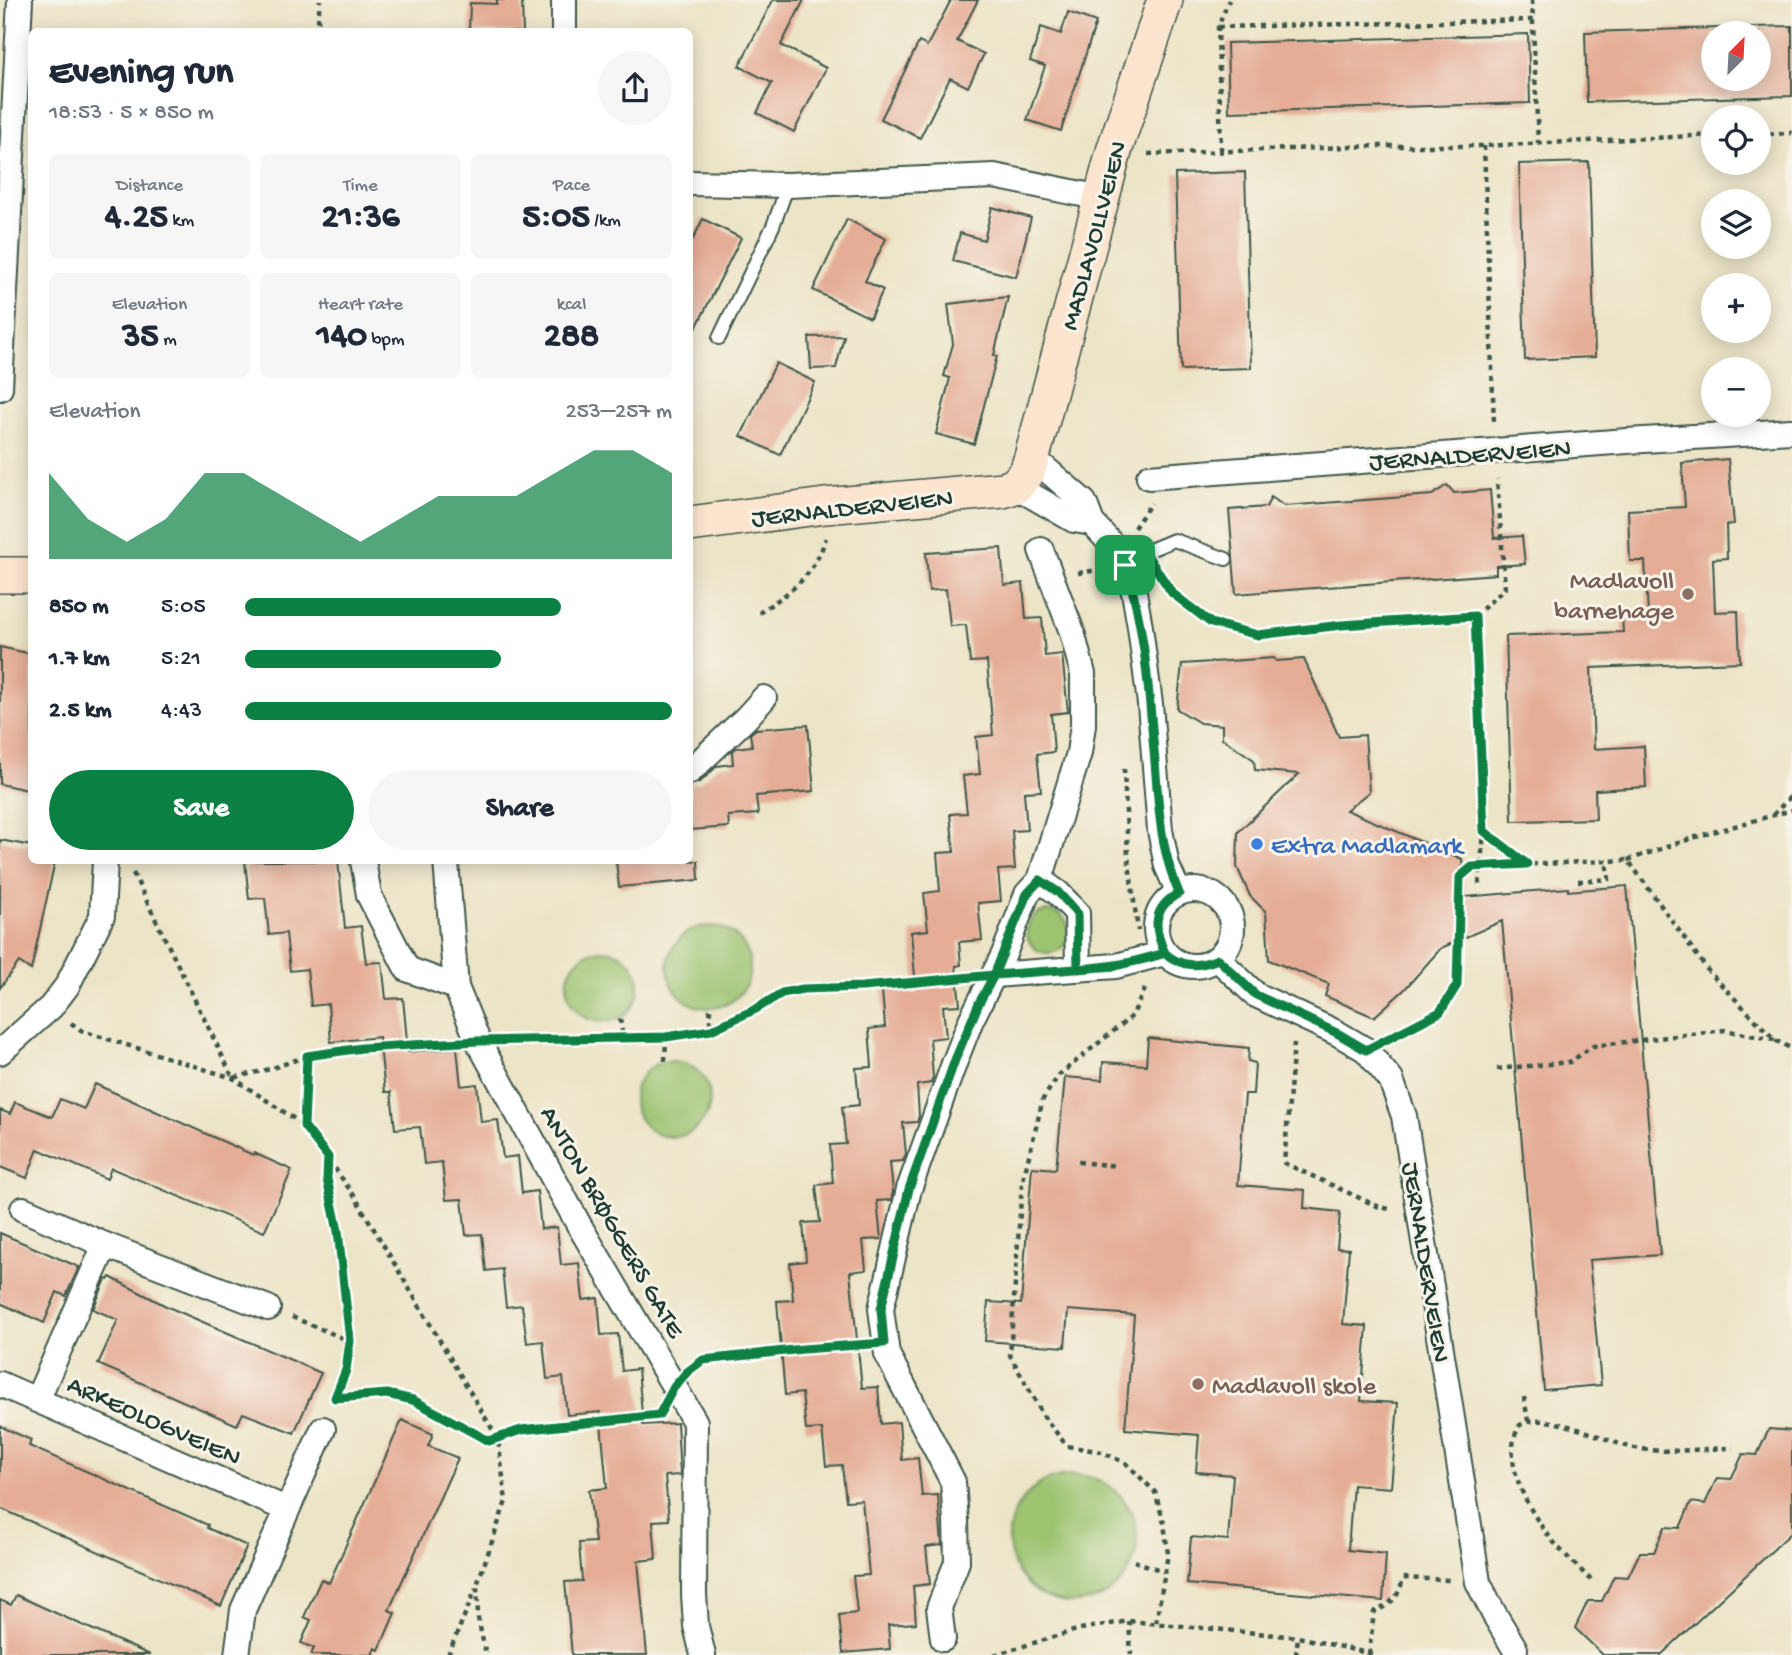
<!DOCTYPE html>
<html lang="en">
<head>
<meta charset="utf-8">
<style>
	:root { --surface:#fff; --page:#f6f6f7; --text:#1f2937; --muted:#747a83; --accent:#0b8043 }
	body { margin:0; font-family:"Gochi Hand",sans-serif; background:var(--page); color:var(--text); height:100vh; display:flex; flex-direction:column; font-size:26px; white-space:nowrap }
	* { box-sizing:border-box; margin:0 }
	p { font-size:23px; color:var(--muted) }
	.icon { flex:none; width:38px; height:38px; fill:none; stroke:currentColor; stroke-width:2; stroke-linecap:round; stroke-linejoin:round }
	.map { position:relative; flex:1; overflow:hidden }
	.details { position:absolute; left:28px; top:28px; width:665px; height:836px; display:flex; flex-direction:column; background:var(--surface); border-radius:10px; box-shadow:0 4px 18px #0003 }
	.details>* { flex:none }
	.needle { width:46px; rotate:24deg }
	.tools { position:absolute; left:1701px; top:21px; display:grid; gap:14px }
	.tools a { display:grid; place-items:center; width:70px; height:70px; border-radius:50%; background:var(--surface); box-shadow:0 4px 18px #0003; font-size:35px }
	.pin { position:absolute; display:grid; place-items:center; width:60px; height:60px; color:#fff; margin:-30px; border-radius:14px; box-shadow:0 4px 10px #0006 }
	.round { display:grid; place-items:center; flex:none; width:74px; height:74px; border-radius:37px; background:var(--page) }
	.overview { display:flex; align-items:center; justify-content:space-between; height:119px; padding:0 21px }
	h1 { font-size:38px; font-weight:700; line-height:52px }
	.figures { display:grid; grid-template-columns:repeat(3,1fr); gap:10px; height:119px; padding:7px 21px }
	.figures div { display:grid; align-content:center; border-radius:10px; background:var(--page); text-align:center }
	.figures b { font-size:35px; font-weight:700 }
	.figures small { font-size:19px; font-weight:400 }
	.figures p { font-size:19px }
	.chart { height:196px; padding:14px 21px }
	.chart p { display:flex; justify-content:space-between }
	.chart svg { width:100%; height:126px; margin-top:7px; fill:var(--accent); opacity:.7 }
	.primary-button { display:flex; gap:14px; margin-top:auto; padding:14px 21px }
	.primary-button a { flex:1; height:80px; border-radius:42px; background:var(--accent); color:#fff; font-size:28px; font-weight:700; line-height:80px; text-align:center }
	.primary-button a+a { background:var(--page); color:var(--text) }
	ul { padding:0 21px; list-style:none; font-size:23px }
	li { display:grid; grid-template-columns:112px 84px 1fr; align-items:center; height:52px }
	li i { height:18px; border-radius:9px; background:var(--accent) }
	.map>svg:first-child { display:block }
	.green { fill:#9bc36f; stroke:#5d8052; stroke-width:2 }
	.building { fill:#e5ad96; fill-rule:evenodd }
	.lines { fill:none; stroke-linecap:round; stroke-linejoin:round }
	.lane-casing { stroke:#3e564a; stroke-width:16 }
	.street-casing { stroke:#3e564a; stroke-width:28 }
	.secondary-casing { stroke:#3e564a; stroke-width:38 }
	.path { stroke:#3e564a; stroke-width:4.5; stroke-dasharray:5 5; stroke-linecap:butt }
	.lane { stroke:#fff; stroke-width:12 }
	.street { stroke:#fff; stroke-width:24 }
	.secondary { stroke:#fce5cf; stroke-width:35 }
	.route-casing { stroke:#fff; stroke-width:14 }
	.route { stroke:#0b8043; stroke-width:9 }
	.education-dot { fill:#8d6e63; stroke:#f7f3e8; stroke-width:2.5 }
	.shop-dot { fill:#3f7fe0; stroke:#f7f3e8; stroke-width:2.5 }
	.labels { text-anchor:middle; stroke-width:6; stroke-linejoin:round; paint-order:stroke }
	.street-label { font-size:26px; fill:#1f3d34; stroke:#f7f3e8 }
	.education-label { font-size:26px; fill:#785e54; stroke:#f7f3e8; text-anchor:end }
	.shop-label { font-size:26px; fill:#366cbe; stroke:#f7f3e8; text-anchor:start }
</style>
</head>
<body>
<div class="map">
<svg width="1792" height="1655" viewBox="0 0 1792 1655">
	<rect width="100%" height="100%" fill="#f7f3e8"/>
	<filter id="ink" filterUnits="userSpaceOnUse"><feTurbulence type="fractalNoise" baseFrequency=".0143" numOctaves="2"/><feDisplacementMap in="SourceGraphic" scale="14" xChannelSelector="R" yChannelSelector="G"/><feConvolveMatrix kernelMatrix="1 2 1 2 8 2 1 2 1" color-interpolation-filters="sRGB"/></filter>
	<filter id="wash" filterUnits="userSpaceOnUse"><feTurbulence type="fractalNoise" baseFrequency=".00686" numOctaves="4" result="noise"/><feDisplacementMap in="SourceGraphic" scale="28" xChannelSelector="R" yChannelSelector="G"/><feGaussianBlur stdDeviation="1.57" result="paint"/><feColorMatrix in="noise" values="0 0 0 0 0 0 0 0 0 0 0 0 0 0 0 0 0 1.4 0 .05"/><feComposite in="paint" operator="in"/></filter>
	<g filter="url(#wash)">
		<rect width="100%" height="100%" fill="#ece4c6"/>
		<g class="green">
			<circle cx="1048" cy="932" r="21"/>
			<circle cx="709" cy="967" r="41"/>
			<circle cx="603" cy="986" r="36"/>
			<circle cx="672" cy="1099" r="38"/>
			<circle cx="1073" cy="1539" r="64"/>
		</g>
		<g id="blocks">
			<g class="building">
				<polygon points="497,0 522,0 523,32 469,32 470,3 497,4"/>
				<polygon points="773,0 804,0 781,45 826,68 794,132 757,113 772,83 739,66"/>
				<polygon points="951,0 978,0 957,41 984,54 968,87 950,78 920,138 881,119 919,42 927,46"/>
				<polygon points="1068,12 1096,22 1061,131 1027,120 1045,66 1030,61 1041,27 1061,34"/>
				<path d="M1792,26V96L1587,102L1585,32ZM1713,33H1759V79H1713Z"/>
				<polygon points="1528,34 1530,103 1229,112 1227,43"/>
				<polygon points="1589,162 1595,357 1525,360 1519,164"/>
				<polygon points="1245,172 1251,368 1181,370 1175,174"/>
				<polygon points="992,207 1031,218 1016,277 953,261 960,233 984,240"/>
				<polygon points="703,219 741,238 690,340 690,245"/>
				<polygon points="847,219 886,239 865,281 883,290 870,318 813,290"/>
				<polygon points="1008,297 994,355 997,356 974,444 936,434 950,378 944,376 953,344 948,304"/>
				<polygon points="844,336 836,368 811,369 809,337"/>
				<polygon points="776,363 815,382 780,455 741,436"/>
				<polygon points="1728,459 1734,524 1726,525 1727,558 1713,559 1715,612 1738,611 1740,662 1591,668 1594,749 1644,746 1646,787 1595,790 1596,819 1512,821 1506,636 1623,632 1622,615 1648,614 1645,561 1630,561 1628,510 1685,507 1682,463"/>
				<polygon points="1447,485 1454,493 1490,490 1494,538 1522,536 1525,564 1496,566 1496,574 1236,594 1229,510 1266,507 1271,497 1284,506 1432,495"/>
				<polygon points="1001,548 1004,585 1023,583 1026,619 1042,618 1045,656 1062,654 1068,712 1051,714 1054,752 1037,754 1041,791 1024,792 1027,830 1012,831 1015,869 998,870 1001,901 978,903 982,940 959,942 961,965 956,966 960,1005 943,1006 946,1037 930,1039 933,1077 931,1083 917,1085 919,1116 917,1122 903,1123 906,1154 903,1161 890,1162 893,1192 891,1200 877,1201 881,1239 863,1240 866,1270 850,1272 862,1388 878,1387 881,1424 899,1422 902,1460 918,1458 922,1496 938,1495 942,1545 926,1547 930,1584 913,1586 916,1623 888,1625 890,1649 843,1653 839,1615 857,1613 853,1576 869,1575 862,1500 846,1501 842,1465 826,1466 822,1429 806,1430 802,1393 785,1395 777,1301 793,1300 790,1263 806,1261 803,1223 820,1222 816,1185 833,1183 830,1145 846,1144 842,1107 859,1105 856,1068 872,1067 869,1029 885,1027 882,990 916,987 911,932 928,930 924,893 940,891 937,853 954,852 950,814 967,813 963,776 980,774 976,737 993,735 987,661 970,662 966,625 950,626 946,589 929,591 926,553"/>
				<polygon points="0,647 32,654 32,791 0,784"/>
				<polygon points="1274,658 1276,661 1304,659 1339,737 1365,735 1369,792 1346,810 1462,859 1465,897 1568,888 1568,891 1627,886 1660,1255 1589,1260 1601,1385 1544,1390 1502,921 1441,948 1404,990 1374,1017 1325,996 1329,984 1269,960 1266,912 1250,896 1237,867 1238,832 1299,774 1255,770 1254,760 1222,738 1222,725 1200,723 1177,709 1182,664"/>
				<polygon points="808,725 814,791 756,796 758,814 728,816 729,827 690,830 690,785 700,782 717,766 733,764 732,752 736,748 752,746 750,734 756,729"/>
				<polygon points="0,840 32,846 32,861 55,861 31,970 19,962 0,988"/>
				<polygon points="245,861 338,861 345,928 361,926 366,963 382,962 386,999 403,998 408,1052 457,1048 461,1086 477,1084 481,1122 498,1120 503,1158 518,1156 522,1193 537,1191 541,1229 557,1227 561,1265 579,1263 583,1300 598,1298 601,1335 618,1334 622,1371 638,1369 643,1425 677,1423 680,1475 665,1476 669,1520 653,1521 656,1559 638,1561 647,1655 572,1655 565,1582 582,1581 579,1543 595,1542 589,1490 607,1488 600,1412 567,1415 563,1377 547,1379 543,1341 527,1343 522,1305 506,1307 502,1269 486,1271 482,1234 466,1235 462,1199 446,1200 442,1162 424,1164 420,1127 395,1129 391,1092 385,1092 379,1037 331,1042 328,1004 311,1006 307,969 290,971 286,933 269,935 265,898 249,899"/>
				<polygon points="616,861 698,861 699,880 619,887"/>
				<polygon points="1148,1038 1249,1048 1248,1061 1255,1063 1253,1094 1245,1094 1238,1185 1305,1190 1304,1208 1340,1212 1337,1248 1349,1249 1343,1324 1367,1326 1361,1401 1398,1403 1391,1488 1353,1485 1348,1550 1386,1554 1383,1601 1187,1584 1191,1537 1228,1540 1233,1475 1196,1472 1199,1435 1125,1429 1134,1315 1068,1310 1065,1347 985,1341 988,1302 1021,1304 1032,1167 1056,1169 1065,1077 1102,1080 1103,1062 1146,1065"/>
				<polygon points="95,1084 253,1155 254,1153 292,1170 264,1232 111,1168 107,1179 38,1149 27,1178 0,1167 0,1110 10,1114 15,1102 52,1117 60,1099 84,1109"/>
				<polygon points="0,1233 79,1267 66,1296 57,1292 44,1323 0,1303"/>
				<polygon points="110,1277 168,1307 321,1373 294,1433 243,1413 237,1425 98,1364 118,1320 93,1309 106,1279 108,1280"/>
				<polygon points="402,1420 433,1434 428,1446 458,1458 389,1610 395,1613 379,1650 375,1648 372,1655 311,1655 314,1648 301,1643 311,1620 304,1617 321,1579 329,1583"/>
				<polygon points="0,1426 31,1440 29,1446 208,1525 207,1528 247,1546 221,1606 0,1508"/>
				<polygon points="1769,1429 1792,1431 1792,1532 1661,1655 1603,1655 1575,1628 1588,1601 1602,1601 1614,1576 1628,1577 1640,1552 1654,1552 1665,1527 1680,1528 1691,1502 1705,1504 1717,1478 1731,1479 1743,1454 1757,1455"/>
				<polygon points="16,1595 71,1620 150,1655 0,1655 0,1600 11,1605"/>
			</g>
		</g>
	</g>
	<g filter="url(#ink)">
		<use href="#blocks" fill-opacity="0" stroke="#3e564a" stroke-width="2"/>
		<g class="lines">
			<g class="lane-casing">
				<g id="lane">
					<polyline points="719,338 773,226 788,185"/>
					<polyline points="1125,565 1145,552 1174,540 1226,559"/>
				</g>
			</g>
			<g class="street-casing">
				<g id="street">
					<polyline points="564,32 564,0"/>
					<polyline points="690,183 788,185 994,176 1101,198"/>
					<polyline points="0,388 20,0"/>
					<polyline points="1032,457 1084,502 1092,523 1119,552 1125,565 1134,592 1140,627 1150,704 1160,830 1167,866 1179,893"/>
					<polyline points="1149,477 1627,441 1792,431"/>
					<polyline points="1015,486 1074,520 1092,523"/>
					<polyline points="690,771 746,718 764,698"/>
					<polyline points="363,861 369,895 407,969 456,987"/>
					<polyline points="446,861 456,987 478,1041 579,1225 695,1422 694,1594 696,1626 703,1655"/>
					<polyline points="1040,880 1058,893 1077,913 1078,969"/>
					<circle cx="1194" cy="928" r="38"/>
					<polyline points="1218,959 1256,995 1337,1033 1366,1050 1391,1080 1404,1116 1478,1582 1493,1612 1515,1649"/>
					<polyline points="994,975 1116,966 1165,953"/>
					<polyline points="0,1052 51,1007 67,986 102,916 105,861"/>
					<polyline points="23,1209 105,1245 268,1308"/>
					<polyline points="0,1384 286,1509"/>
					<polyline points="37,1400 105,1245"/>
					<polyline points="943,1639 939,1608 957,1562 956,1521 953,1482 887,1354 881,1309 909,1189 955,1061 971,1020 1004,954 1027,894 1040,880 1079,753 1083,725 1083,674 1072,632 1041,550"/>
					<polyline points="237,1655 243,1610 323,1429"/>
				</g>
			</g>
			<g class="secondary-casing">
				<g id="secondary">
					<polyline points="690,524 825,506 1003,490 1015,486 1027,472 1032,457 1115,148 1165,0"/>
					<polyline points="0,575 32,575"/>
				</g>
			</g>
			<g class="path">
				<polyline points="1532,0 1538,143"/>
				<polyline points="1218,27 1533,20"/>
				<polyline points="317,32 320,0"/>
				<polyline points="1759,134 1792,133"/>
				<polyline points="1484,146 1494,424"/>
				<polyline points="1221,151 1218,27 1229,0"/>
				<polyline points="1148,154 1377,146 1484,146 1713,135"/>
				<polyline points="1134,528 1151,503"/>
				<polyline points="1078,573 1097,570"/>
				<polyline points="1161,576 1172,593 1211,623 1258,635 1342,625 1475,616 1484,831 1525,863"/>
				<path d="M759,613C792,590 812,579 826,538"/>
				<polyline points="1475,616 1505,588 1497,479"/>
				<polyline points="1124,769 1128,856 1138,931"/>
				<polyline points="1773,815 1792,795"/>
				<polyline points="1628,860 1699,836 1792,810"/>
				<polyline points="133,873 233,1078 270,1069 307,1056 362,1048 451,1043"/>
				<polyline points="1578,881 1609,879 1606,861"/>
				<polyline points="1479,884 1484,831"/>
				<polyline points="1145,989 1132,1016 1059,1075 1043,1099 1022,1184 1010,1355 1044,1417 1067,1446 1102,1452 1127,1464 1155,1492 1164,1523 1168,1554 1156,1623"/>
				<polyline points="710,1009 711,1029"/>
				<polyline points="620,1019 623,1037"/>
				<polyline points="71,1023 82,1031 233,1078 305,1126 355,1197 498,1439 506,1501 477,1585 478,1618 486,1655"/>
				<polyline points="1391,1036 1440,1012 1457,985 1460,877 1472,867 1628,860 1709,972 1775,1040 1792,1049"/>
				<polyline points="508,1039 666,1037 711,1029 756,1009 782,993 803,989 862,987 962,978"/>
				<polyline points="1294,1043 1284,1163 1377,1206 1389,1209"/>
				<polyline points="665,1061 666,1037"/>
				<polyline points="1497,1069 1570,1062 1593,1046 1724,1030 1775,1040"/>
				<polyline points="305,1126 307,1056"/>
				<polyline points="328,1158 327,1179 338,1231 350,1341 346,1370 334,1400"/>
				<polyline points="1078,1162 1117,1166"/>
				<polyline points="292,1317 350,1341"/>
				<polyline points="693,1368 703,1360 859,1345"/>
				<polyline points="1524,1397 1528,1421"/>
				<polyline points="335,1398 388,1394 413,1400 489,1441 521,1430 659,1414"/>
				<polyline points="1134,1561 1166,1572"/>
				<path d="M1591,1580C1577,1566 1561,1552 1549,1536C1528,1510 1499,1458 1520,1425C1547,1410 1602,1440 1630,1447C1665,1455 1698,1448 1733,1448"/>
				<polyline points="1129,1621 1131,1655"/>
				<path d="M1369,1654L1374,1612C1392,1604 1399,1597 1403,1578L1449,1580"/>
				<polyline points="448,1655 476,1588"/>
				<polyline points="994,1655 1080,1629 1129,1621 1298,1637 1376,1655"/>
				<polyline points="1296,1655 1298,1637"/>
			</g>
			<use href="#lane" class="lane"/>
			<use href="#street" class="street"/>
			<use href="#secondary" class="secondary"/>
		</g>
	</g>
	<g class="lines" filter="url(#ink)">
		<g class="route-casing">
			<path id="route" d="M1125,565C1146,628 1149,697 1155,762C1159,810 1160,848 1179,893C1152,908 1153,928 1165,953L1116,966L994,975L979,1003L955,1060L909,1189L881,1309L884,1343L803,1349L703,1360L687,1372L674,1387L659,1415L521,1430L489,1441L413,1400L387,1394L335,1398L346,1370L350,1341L338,1231L327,1179L328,1157L304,1126L307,1056L362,1048L478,1041L666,1037L711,1030L756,1009L782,993L803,989L862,987L994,975L1027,894L1040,880L1058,892L1077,913L1078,969C1109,967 1136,963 1165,953C1182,968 1198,967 1218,959L1256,995L1337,1033L1366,1050L1440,1012L1457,985L1460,877L1472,867L1527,864L1484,831L1475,616L1342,625L1258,635L1211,623L1172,593L1145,552L1125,565"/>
		</g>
		<use href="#route" class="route"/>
	</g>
	<g class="education-dot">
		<circle cx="1688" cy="594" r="7"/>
		<circle cx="1198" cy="1384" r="7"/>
	</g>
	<circle class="shop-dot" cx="1257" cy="844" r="7"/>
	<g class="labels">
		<g class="street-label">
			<text transform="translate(1092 235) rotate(-75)" y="9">MADLAVOLLVEIEN</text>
			<text transform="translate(1470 453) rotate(-4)" y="9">JERNALDERVEIEN</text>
			<text transform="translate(852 506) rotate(-6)" y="9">JERNALDERVEIEN</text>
			<text transform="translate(614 1221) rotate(60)" y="9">ANTON BRØGGERS GATE</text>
			<text transform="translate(1428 1262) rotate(81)" y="9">JERNALDERVEIEN</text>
			<text transform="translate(155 1419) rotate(24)" y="9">ARKEOLOGVEIEN</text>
		</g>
		<g class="education-label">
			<text x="1674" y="588">Madlavoll<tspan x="1674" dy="30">barnehage</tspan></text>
			<text x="1212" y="1393" text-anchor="start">Madlavoll skole</text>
		</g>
		<g class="shop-label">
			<text x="1271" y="853">Extra Madlamark</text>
		</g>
	</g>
</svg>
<div class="tools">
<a><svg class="needle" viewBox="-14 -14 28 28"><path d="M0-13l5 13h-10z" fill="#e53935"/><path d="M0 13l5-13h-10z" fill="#747a83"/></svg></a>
<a><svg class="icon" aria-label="locate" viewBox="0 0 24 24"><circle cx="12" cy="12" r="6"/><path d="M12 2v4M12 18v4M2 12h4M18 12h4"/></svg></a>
<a><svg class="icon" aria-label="layers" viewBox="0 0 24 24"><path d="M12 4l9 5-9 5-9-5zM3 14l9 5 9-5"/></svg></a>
<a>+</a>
<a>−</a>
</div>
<div class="pin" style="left:1125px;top:565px;background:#1e9e55"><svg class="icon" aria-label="arrive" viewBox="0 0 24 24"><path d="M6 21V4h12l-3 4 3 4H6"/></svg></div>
<section class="details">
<div class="overview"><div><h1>Evening run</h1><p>18:53 · 5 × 850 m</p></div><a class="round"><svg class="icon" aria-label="share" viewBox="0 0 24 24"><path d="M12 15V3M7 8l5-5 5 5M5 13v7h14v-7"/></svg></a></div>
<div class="figures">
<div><p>Distance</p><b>4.25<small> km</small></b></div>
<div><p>Time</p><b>21:36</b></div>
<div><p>Pace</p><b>5:05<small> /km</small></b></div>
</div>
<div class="figures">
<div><p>Elevation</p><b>35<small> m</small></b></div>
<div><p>Heart rate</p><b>140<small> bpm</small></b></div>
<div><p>kcal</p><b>288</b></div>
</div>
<div class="chart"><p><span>Elevation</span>253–257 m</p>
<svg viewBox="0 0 160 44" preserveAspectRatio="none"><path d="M0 44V14L10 30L20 38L30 30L40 14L50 14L60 22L70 30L80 38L90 30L100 22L110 22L120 22L130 14L140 6L150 6L160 14V44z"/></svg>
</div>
<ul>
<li><b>850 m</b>5:05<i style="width:74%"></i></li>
<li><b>1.7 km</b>5:21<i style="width:60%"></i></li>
<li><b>2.5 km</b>4:43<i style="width:100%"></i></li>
</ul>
<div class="primary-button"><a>Save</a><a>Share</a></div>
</section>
</div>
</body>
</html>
